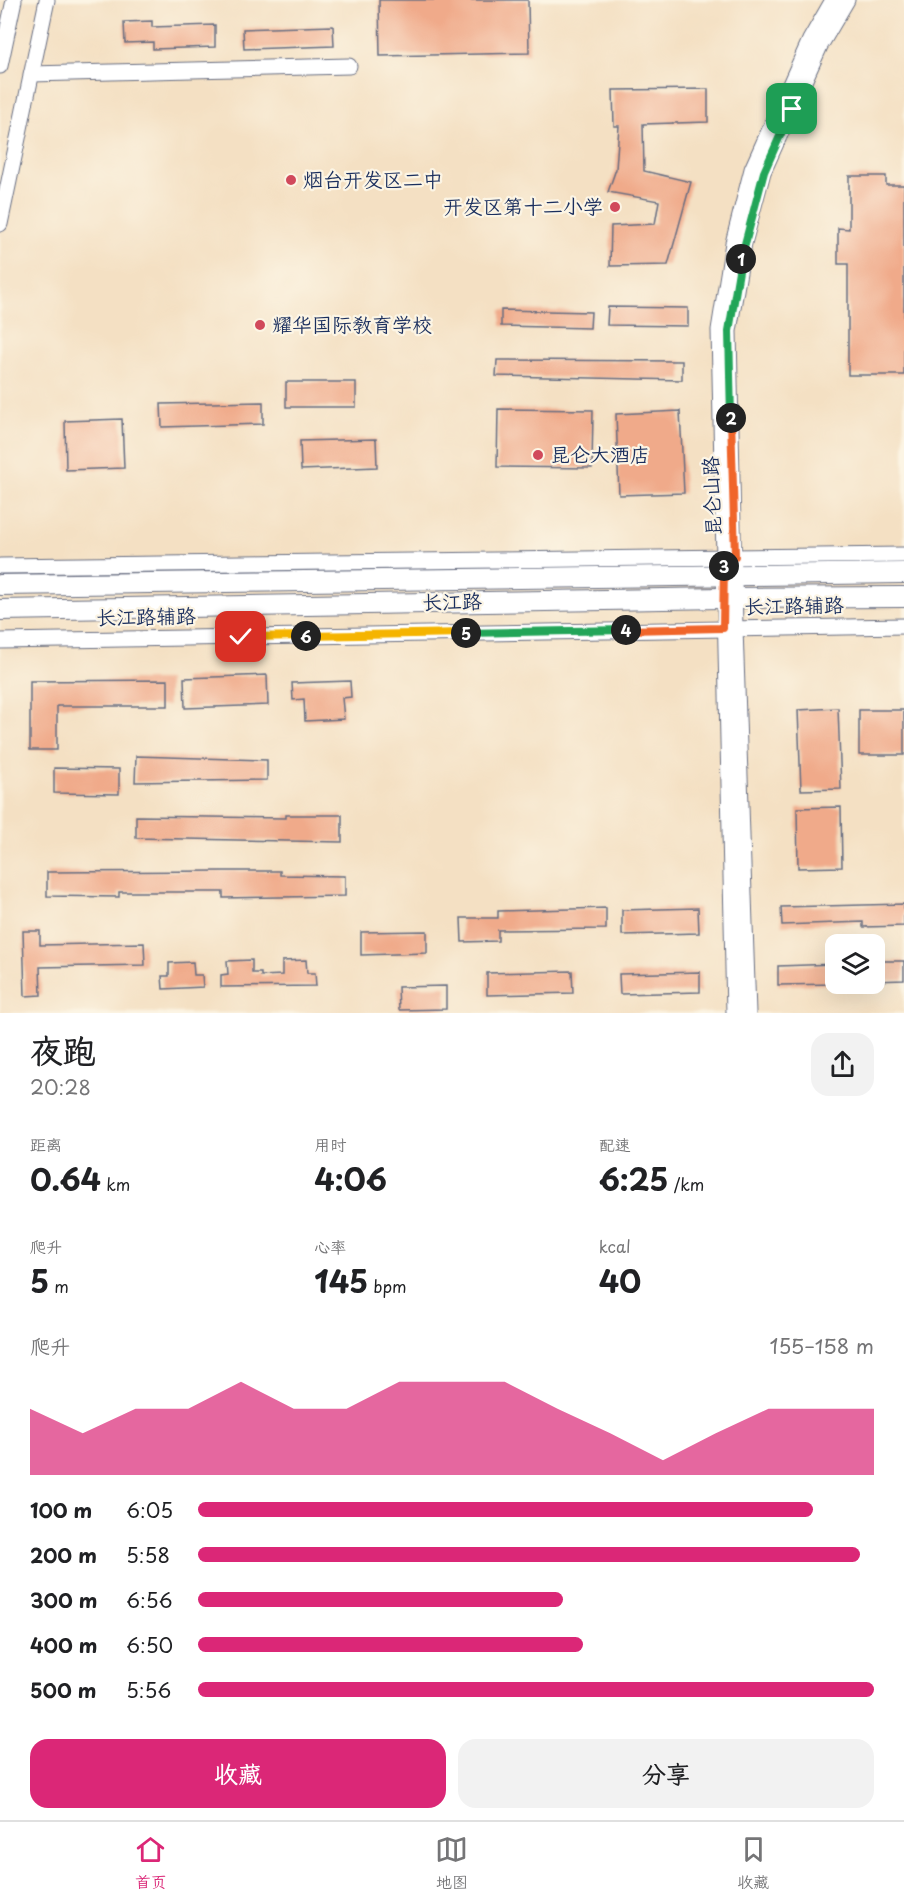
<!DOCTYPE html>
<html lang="zh">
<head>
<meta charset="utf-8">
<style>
	:root { --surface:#fff; --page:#f2f2f2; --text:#202124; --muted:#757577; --line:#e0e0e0; --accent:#db2777 }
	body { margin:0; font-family:"Playpen Sans","LXGW WenKai TC",sans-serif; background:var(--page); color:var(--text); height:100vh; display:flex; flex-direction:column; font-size:22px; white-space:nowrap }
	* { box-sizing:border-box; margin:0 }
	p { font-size:20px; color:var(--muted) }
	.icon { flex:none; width:33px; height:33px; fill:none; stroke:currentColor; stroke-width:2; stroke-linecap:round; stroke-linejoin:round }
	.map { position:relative; height:1013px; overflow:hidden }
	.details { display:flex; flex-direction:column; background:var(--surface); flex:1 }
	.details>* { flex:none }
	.buttons { position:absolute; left:825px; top:934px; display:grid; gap:12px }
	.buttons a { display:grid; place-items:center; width:60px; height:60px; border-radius:12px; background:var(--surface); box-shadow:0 6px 24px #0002; font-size:30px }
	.pin { position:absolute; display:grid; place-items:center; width:51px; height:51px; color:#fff; margin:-26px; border-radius:12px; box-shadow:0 3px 9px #0006 }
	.km { position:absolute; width:30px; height:30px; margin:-15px; border-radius:50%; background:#222; color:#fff; font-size:16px; line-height:30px; text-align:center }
	.round { display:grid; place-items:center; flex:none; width:63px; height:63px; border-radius:18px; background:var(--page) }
	.head { display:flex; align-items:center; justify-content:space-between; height:102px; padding:0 30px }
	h1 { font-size:33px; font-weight:700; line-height:45px }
	.figures { display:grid; grid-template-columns:repeat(3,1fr); gap:9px; height:102px; padding:6px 30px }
	.figures div { display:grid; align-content:center }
	.figures b { font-size:30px; font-weight:700 }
	.figures small { font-size:16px; font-weight:400 }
	.figures p { font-size:16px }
	.chart { height:168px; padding:12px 30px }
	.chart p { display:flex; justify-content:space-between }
	.chart svg { width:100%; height:108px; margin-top:6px; fill:var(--accent); opacity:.7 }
	.cta { display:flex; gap:12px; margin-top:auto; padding:12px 30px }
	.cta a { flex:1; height:69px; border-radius:18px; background:var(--accent); color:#fff; font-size:24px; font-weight:700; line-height:69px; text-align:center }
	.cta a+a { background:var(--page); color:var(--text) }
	ul { padding:0 30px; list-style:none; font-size:20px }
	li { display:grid; grid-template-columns:96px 72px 1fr; align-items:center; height:45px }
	li i { height:15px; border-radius:8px; background:var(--accent) }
	.tabs { display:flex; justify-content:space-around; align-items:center; height:84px; border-top:2px solid var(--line); background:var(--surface); font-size:16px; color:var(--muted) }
	.tabs a { display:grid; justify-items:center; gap:3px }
	.tabs .on { color:var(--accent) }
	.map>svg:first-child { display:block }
	.building { fill:#f0aa8a }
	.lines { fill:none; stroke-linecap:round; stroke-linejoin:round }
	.minor-casing { stroke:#676d81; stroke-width:17 }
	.major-casing { stroke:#676d81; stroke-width:22 }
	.minor { stroke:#fff; stroke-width:15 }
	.major { stroke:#fff; stroke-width:20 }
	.split-1-casing { stroke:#fff; stroke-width:12 }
	.split-2-casing { stroke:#fff; stroke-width:12 }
	.split-3-casing { stroke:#fff; stroke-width:12 }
	.split-4-casing { stroke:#fff; stroke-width:12 }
	.split-5-casing { stroke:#fff; stroke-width:12 }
	.split-6-casing { stroke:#fff; stroke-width:12 }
	.split-7-casing { stroke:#fff; stroke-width:12 }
	.split-1 { stroke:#22a559; stroke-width:8 }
	.split-2 { stroke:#22a559; stroke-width:8 }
	.split-3 { stroke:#f0652b; stroke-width:8 }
	.split-4 { stroke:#f0652b; stroke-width:8 }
	.split-5 { stroke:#22a559; stroke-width:8 }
	.split-6 { stroke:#f5b400; stroke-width:8 }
	.split-7 { stroke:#f5b400; stroke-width:8 }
	.poi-dot { fill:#d1495b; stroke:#fcf5e5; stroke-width:2 }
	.labels { text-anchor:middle; stroke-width:4.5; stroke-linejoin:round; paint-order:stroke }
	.poi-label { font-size:20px; fill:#1b2f5e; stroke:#fcf5e5; text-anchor:start }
	.street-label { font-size:20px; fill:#1b2f5e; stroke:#fcf5e5 }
</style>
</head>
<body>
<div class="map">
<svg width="904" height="1013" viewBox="0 0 904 1013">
	<rect width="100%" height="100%" fill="#fcf5e5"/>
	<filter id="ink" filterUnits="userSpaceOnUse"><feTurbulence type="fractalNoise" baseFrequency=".0167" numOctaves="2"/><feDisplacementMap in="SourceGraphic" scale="12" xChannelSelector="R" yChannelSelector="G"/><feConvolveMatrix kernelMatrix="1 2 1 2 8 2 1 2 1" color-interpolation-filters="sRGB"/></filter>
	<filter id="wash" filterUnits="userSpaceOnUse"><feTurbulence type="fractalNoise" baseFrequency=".008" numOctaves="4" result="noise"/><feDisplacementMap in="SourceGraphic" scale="24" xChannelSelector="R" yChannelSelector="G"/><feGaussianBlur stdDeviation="1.35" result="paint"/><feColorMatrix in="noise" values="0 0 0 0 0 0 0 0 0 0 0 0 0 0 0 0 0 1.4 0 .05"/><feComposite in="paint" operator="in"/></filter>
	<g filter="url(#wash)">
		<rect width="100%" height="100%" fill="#f4e0c3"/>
		<g id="blocks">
			<g class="building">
				<polygon points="379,0 528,0 529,53 380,56"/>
				<polygon points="152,21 152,27 215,25 215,47 153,49 153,42 125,43 124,22"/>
				<polygon points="333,26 334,46 244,49 243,29"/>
				<polygon points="708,89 708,122 643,124 644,171 691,182 668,265 610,266 611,226 655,224 659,201 608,192 616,169 619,126 614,126 613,90"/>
				<polygon points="849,176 886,176 886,185 904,185 904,375 848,375 848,264 838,264 838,228 849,229"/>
				<polygon points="608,307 688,308 688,326 607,325"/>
				<polygon points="501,310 591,312 590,328 501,326"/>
				<polygon points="497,360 682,361 682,380 496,376"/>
				<rect x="286" y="382" width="70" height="25"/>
				<polygon points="263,402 263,424 162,427 161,404"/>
				<polygon points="498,409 593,410 592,468 497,467"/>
				<polygon points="680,411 684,493 619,495 616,414"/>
				<polygon points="122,419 124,468 66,470 65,421"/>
				<polygon points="376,439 377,467 301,470 300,441"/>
				<polygon points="267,675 268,705 185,708 184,678"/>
				<polygon points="168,680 168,706 57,706 57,750 30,750 30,681"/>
				<polygon points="350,681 351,697 342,698 344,719 305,721 304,699 293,700 292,683"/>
				<polygon points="838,708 841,789 801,790 798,710"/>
				<rect x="859" y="710" width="45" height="45"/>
				<polygon points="136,756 267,760 267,780 135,782"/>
				<polygon points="54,768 119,769 119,794 54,793"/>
				<polygon points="841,807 842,867 798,868 797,808"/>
				<polygon points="286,815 342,815 342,842 136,838 136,816 286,818"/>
				<polygon points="223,871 280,871 280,875 345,876 345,896 223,898 223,892 119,892 119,897 47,896 47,872"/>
				<polygon points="904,904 904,926 863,927 863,922 782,925 781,907"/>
				<polygon points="606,908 606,929 498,930 498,941 462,942 461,918 498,918 498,911"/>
				<polygon points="698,908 699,933 622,935 622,910"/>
				<polygon points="23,931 40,931 40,945 144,943 145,965 40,967 41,995 25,996"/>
				<polygon points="427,931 427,953 361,955 361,932"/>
				<polygon points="252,960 252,973 261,973 261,976 282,975 282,961 306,960 307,973 315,973 316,986 221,987 221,975 228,974 227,961"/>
				<polygon points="874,961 904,961 904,980 874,981"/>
				<polygon points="193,962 194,975 202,975 203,987 163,989 162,976 169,976 169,963"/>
				<polygon points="836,964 836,984 778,985 778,966"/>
				<polygon points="572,971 573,993 487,995 487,973"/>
				<polygon points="700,972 700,992 620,994 619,974"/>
				<polygon points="446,986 446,1009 399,1010 398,987"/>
			</g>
		</g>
	</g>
	<g filter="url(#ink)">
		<use href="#blocks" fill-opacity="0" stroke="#676d81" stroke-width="1.5"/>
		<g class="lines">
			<g class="minor-casing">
				<g id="minor">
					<polyline points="0,66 14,0"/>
					<polyline points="31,74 349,66"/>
					<polyline points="0,224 47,0"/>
					<polyline points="0,566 904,555"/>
					<polyline points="0,641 904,626"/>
					<polyline points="734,1013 719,330 733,243 752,169 810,40 833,0"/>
					<polyline points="748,1013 735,628 729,331 744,243 763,172 820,46 847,0"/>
				</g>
			</g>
			<g class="major-casing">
				<g id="major">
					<polyline points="0,585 904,573"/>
					<polyline points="0,610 723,598 904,597"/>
				</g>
			</g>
			<use href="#minor" class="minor"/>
			<use href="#major" class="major"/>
		</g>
	</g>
	<g class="lines" filter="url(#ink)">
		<g class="split-1-casing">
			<polyline id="split-1" points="741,259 764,172 792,109"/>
		</g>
		<g class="split-2-casing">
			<polyline id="split-2" points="731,418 729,331 741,259"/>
		</g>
		<g class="split-3-casing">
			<polyline id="split-3" points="724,566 724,556 735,556 731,418"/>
		</g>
		<g class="split-4-casing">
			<polyline id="split-4" points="626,630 723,628 724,566"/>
		</g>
		<g class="split-5-casing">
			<polyline id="split-5" points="466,633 626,630"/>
		</g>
		<g class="split-6-casing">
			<polyline id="split-6" points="306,636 466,633"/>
		</g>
		<g class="split-7-casing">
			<polyline id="split-7" points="241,637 306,636"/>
		</g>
		<use href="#split-1" class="split-1"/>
		<use href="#split-2" class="split-2"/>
		<use href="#split-3" class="split-3"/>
		<use href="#split-4" class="split-4"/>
		<use href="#split-5" class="split-5"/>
		<use href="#split-6" class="split-6"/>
		<use href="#split-7" class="split-7"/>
	</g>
	<g class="poi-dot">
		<circle cx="291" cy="180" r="6"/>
		<circle cx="615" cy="207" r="6"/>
		<circle cx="260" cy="325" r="6"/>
		<circle cx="538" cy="455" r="6"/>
	</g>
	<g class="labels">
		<g class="poi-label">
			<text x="303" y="187">烟台开发区二中</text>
			<text x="603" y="214" text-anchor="end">开发区第十二小学</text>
			<text x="272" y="332">耀华国际教育学校</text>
			<text x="550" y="462">昆仑大酒店</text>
		</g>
		<g class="street-label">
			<text transform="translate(712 496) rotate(-92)" y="7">昆仑山路</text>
			<text transform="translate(452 602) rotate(-1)" y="7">长江路</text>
			<text transform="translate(794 606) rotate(-1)" y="7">长江路辅路</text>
			<text transform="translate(146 617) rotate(-1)" y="7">长江路辅路</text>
		</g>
	</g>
</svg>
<div class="buttons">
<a><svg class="icon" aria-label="layers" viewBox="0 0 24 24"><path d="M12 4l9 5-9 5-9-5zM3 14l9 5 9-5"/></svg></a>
</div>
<div class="pin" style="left:792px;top:109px;background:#1e9e55"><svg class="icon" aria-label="arrive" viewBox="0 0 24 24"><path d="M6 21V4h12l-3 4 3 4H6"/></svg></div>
<div class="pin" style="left:241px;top:637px;background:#d93025"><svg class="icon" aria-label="check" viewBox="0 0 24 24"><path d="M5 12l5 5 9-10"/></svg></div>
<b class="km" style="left:741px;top:259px">1</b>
<b class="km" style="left:731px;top:418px">2</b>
<b class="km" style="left:724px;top:566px">3</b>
<b class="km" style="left:626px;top:630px">4</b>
<b class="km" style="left:466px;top:633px">5</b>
<b class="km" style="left:306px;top:636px">6</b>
</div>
<section class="details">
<div class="head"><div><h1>夜跑</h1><p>20:28</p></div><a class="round"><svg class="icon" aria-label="share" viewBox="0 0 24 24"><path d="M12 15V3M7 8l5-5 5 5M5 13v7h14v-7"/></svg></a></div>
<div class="figures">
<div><p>距离</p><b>0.64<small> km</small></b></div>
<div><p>用时</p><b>4:06</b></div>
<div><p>配速</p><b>6:25<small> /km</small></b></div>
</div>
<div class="figures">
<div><p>爬升</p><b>5<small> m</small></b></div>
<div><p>心率</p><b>145<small> bpm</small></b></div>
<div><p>kcal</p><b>40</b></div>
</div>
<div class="chart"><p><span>爬升</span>155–158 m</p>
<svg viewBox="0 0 160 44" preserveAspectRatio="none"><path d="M0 44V17L10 27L20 17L30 17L40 6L50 17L60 17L70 6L80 6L90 6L100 17L110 27L120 38L130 27L140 17L150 17L160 17V44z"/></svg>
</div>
<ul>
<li><b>100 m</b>6:05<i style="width:91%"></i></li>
<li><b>200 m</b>5:58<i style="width:98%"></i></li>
<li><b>300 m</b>6:56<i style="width:54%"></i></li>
<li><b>400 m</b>6:50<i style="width:57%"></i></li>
<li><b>500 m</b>5:56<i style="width:100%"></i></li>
</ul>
<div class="cta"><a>收藏</a><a>分享</a></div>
</section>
<nav class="tabs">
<a class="on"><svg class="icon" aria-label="home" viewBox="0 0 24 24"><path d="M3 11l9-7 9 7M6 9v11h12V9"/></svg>首页</a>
<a><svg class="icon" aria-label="map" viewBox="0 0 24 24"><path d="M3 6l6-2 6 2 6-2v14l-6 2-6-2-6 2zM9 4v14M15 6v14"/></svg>地图</a>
<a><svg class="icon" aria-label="saved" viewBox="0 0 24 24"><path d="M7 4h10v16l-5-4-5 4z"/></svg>收藏</a>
</nav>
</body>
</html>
